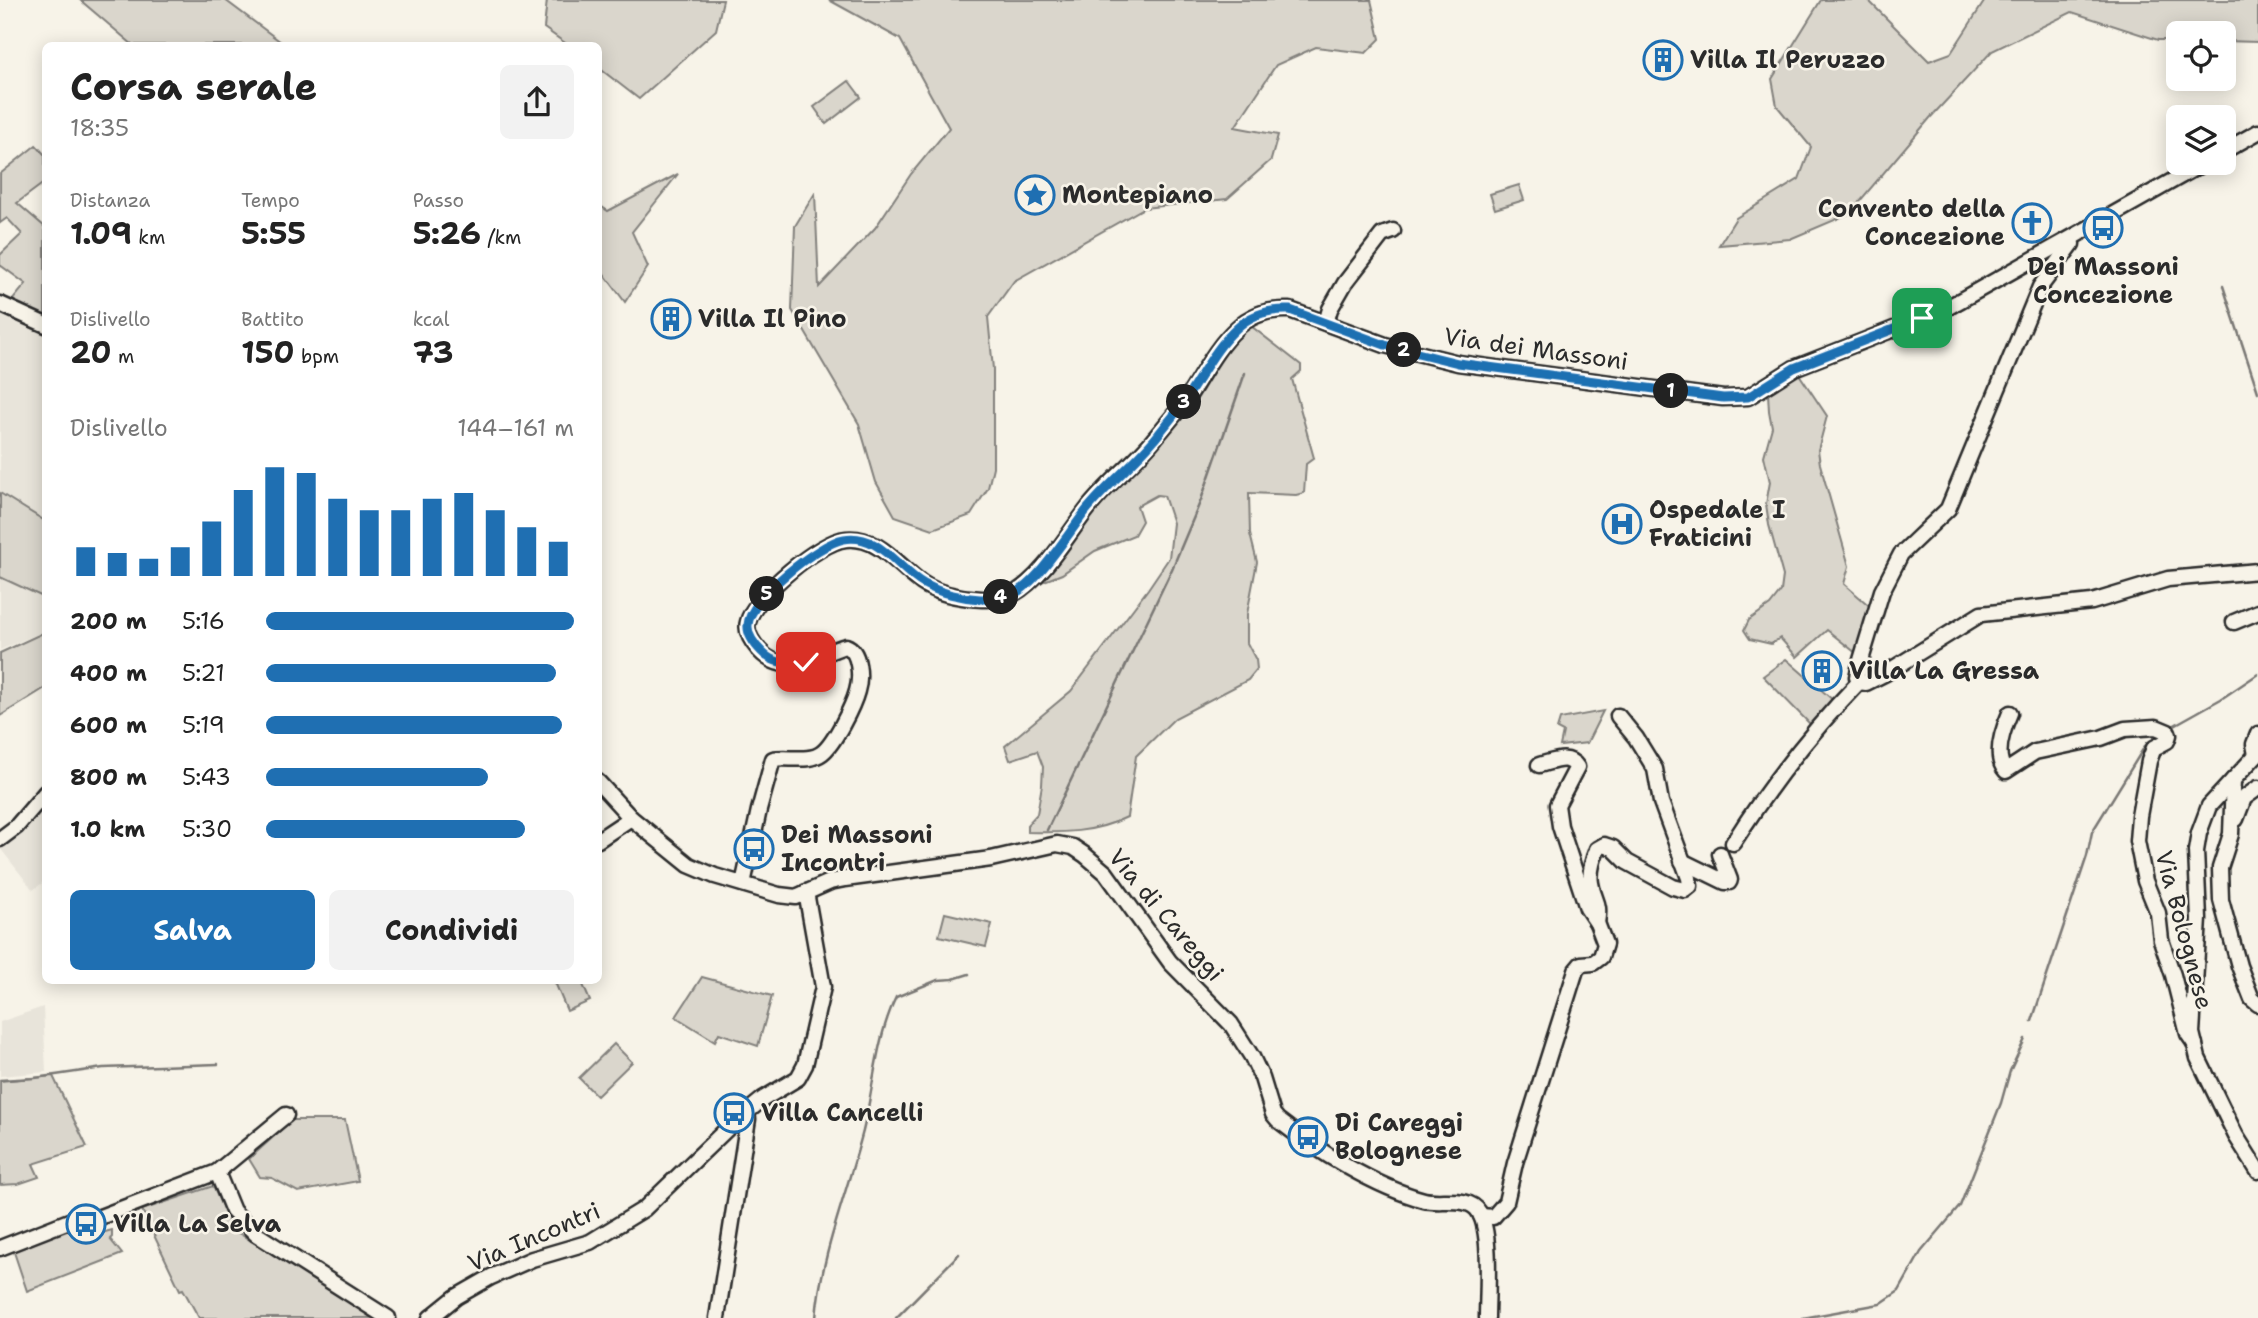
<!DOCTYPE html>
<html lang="it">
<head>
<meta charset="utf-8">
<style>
	:root { --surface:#fff; --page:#f2f2f2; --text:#222; --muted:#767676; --accent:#1f6fb2 }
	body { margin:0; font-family:"Shantell Sans",sans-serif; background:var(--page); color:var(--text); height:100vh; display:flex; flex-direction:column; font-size:26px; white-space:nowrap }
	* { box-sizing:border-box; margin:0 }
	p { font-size:23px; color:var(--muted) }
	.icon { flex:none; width:38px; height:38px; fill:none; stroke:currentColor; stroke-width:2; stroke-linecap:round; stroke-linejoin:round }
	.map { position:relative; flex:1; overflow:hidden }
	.drawer { position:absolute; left:42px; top:42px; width:560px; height:942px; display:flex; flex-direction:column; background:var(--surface); border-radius:10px; box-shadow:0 4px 18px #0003 }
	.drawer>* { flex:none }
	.buttons { position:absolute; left:2166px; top:21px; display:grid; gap:14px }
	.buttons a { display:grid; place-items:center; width:70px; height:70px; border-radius:10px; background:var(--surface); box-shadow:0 4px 18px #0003; font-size:35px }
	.pin { position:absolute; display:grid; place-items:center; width:60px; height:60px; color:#fff; margin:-30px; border-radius:14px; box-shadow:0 4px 10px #0006 }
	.km { position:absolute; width:35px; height:35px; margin:-18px; border-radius:50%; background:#222; color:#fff; font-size:19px; line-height:35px; text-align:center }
	.round { display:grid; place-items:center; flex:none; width:74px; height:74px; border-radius:10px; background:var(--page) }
	.head { display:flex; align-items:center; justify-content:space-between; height:119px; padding:0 28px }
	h1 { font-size:38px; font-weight:700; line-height:52px }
	.stats { display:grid; grid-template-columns:repeat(3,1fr); gap:10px; height:119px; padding:7px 28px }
	.stats div { display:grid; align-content:center }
	.stats b { font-size:30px; font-weight:700 }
	.stats small { font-size:19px; font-weight:400 }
	.stats p { font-size:19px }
	.chart { height:196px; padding:14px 28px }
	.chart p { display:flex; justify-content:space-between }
	.chart svg { width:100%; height:126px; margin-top:7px; stroke:var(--accent); stroke-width:6 }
	.cta { display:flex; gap:14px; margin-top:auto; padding:14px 28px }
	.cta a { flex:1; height:80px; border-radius:10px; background:var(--accent); color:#fff; font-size:28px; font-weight:700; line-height:80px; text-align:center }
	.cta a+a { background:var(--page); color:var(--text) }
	ul { padding:0 28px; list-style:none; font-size:23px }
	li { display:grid; grid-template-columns:112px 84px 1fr; align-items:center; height:52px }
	li i { height:18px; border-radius:9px; background:var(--accent) }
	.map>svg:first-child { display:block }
	.built { fill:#e8e4da }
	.green { fill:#dad6cc; stroke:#82807c; stroke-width:2 }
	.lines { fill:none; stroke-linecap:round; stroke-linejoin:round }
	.stream { stroke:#7a7874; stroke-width:2.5 }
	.minor-casing { stroke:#2b2b2b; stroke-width:19 }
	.minor { stroke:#f7f3e8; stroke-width:14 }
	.route-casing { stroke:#fff; stroke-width:14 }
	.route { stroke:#1f6fb2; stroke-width:9 }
	.labels { text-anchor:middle; stroke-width:5; stroke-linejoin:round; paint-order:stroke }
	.poi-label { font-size:24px; font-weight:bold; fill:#2b2b2b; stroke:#f7f3e8; text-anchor:start }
	.street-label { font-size:24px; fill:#2b2b2b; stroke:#f7f3e8 }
</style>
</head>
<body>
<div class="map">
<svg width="2258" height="1318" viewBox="0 0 2258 1318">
	<rect width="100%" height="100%" fill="#f7f3e8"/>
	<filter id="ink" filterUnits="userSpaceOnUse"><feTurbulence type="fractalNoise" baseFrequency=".0143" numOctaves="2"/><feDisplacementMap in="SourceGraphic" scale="14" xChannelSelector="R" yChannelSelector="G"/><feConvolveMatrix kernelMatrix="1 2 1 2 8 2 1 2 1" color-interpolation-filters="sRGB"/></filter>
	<g filter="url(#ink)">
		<g class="built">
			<polygon points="0,310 46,332 45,631 0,650"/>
			<polygon points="45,796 45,881 33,890 0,848 0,843"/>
			<polygon points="43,1007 46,1072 0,1076 0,1022"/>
		</g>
		<g class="green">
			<polygon points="80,0 225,0 285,45 133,45"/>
			<polygon points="547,0 723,0 716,30 639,99 599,68 598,46 568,45 544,28"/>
			<polygon points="829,0 1371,0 1380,39 1366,53 1316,47 1276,65 1235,127 1278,135 1271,160 1227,199 1144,208 1014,281 988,317 993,369 993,467 988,488 971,515 933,529 895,516 876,482 859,424 792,310 795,226 815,193 819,287 875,228 911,174 949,128 900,39"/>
			<polygon points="1821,0 1868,0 1929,61 1951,53 1984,2 1983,0 2258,0 2258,42 2224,41 2224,33 2179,33 2179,40 2158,40 2072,12 1992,51 1930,118 1849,214 1790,239 1719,245 1736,218 1799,179 1811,147 1777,106 1772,79"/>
			<polygon points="849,81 861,97 826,124 814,107"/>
			<polygon points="36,145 45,155 45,182 17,203 45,227 45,316 11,302 26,284 0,265 0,255 22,234 7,218 0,223 0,174"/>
			<polygon points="678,174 632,232 648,267 625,302 599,267 599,205 608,211"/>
			<polygon points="1519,185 1524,200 1495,209 1490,194"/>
			<path d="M1251,326L1301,365V371L1292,379L1314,458L1306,464L1304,493L1296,495L1249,493L1250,534L1257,562L1247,614V643L1256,660L1257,669L1248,680L1175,718L1136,756L1127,817C1095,833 1062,833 1027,832V825L1037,814L1042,785L1043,767L1037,751L1010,760L1005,746L1071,691L1148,589L1169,558L1173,523L1164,496L1157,495L1137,506L1142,521L1134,535L1095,551L1062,574L1034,585L1234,340Z"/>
			<polygon points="1797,371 1827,416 1818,450 1820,464 1849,566 1844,584 1872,608 1856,653 1827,630 1797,657 1780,638 1771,644 1750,639 1744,630 1749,620 1770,605 1781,591 1783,576 1769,525 1766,504 1770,482 1764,456 1772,427 1769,411 1768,393"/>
			<polygon points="0,493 45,521 45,598 0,577"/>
			<polygon points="45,632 45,688 0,716 0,653"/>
			<polygon points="1786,659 1834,701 1810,724 1763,676"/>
			<polygon points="1603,711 1587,743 1560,746 1563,732 1557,729 1560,719"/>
			<polygon points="945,913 992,924 986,947 939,936"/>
			<polygon points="702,977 772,996 758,1046 719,1033 715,1041 676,1017"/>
			<polygon points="554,980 581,980 590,1001 567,1011"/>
			<polygon points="614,1044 632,1062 597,1096 579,1078"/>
			<polygon points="53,1076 87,1147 33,1164 39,1177 18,1184 0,1185 0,1081"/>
			<polygon points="292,1120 345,1120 358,1181 298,1192 272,1178 260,1177 249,1159"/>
			<polygon points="213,1186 232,1229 377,1318 199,1318 183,1289 180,1290 142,1210"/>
			<polygon points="78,1225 94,1226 98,1234 112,1230 112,1237 110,1239 122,1254 27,1291 12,1246"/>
		</g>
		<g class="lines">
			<g class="stream">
				<polyline points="2223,286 2258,392"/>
				<polyline points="2171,727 2221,699 2258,674"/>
				<polyline points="1047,830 1172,569 1201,500 1245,373"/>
				<polyline points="2032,1021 2087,856 2092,832 2145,746 2159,735"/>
				<polyline points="0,1080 35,1078 103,1068 218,1064"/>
				<path d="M816,1318C821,1254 847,1193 863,1131C874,1087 876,1038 896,997L938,980L953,979L969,974"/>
				<polyline points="896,1318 959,1254"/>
				<polyline points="1803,1318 1880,1304 1899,1291 1921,1252 1960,1206 2001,1103 2010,1071 2025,1039"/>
			</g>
			<g class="minor-casing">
				<g id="minor">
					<polyline points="2224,151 2258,132"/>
					<polyline points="2071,239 2072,244 2040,287 1948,509 1901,554 1882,591 1861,660 1857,677 1859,682 1866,683 1886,673 1981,614 2092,602 2168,579 2258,571"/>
					<polyline points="0,304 46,325"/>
					<polyline points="1326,323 1330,309 1345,283 1382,235 1393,231"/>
					<polyline points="2234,622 2258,612"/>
					<path d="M2010,713C2003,729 1993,757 2006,771L2035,752L2101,738L2125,729L2156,727L2168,732L2169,735L2167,741L2154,748L2149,761L2139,816L2137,841L2145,881L2158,913L2161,940L2173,975L2188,1034L2195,1044"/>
					<polyline points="2258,753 2209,806 2199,833 2196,851 2199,919 2192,1033 2198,1058 2236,1136 2258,1171"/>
					<polyline points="2256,755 2254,744 2258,734"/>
					<polyline points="2233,780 2231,834 2220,868 2221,900 2239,966 2252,999 2258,1004"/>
					<path d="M598,782L631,818L689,865L715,876L779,895L796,897L830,882L845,879L991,859L1057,844L1073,847L1085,855L1106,873L1170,962L1231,1024L1252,1057L1262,1078L1273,1114L1278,1120C1317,1151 1376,1187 1424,1200C1440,1204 1469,1195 1479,1212C1492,1233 1487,1292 1487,1318"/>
					<polyline points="2236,819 2244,798 2258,788"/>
					<polyline points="0,839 16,827 46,792"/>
					<polyline points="598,840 631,818"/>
					<path d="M1733,843C1771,783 1810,733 1859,682"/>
					<polyline points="1682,861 1725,882 1729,882 1730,880 1720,854"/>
					<path d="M743,884L759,810L773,759C787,756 809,763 822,753C834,744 853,706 857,691C861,678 860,651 846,646C828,650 812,663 792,664C778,665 768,660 759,650C753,643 745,632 748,622C754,596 820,541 846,539C879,536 898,566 922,583C938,594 963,598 982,599C992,599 1005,599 1013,594C1042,578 1066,537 1086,511C1106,484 1134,464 1155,438C1166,425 1178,411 1188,397C1203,374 1216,347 1237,328C1252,314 1269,309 1290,310L1385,345L1458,363L1723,398L1748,397L1794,368L1945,309L2204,163"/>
					<path d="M1597,923C1601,901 1594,902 1591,883C1589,872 1593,859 1597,849L1604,845L1613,848L1627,862L1673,887L1685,890L1690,886L1689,878L1661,802L1655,769L1636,738L1618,716"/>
					<polyline points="217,1172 233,1211 256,1234 388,1318"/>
					<path d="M1481,1216L1493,1217L1506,1202L1515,1163L1576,970L1581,964L1593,963L1601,957L1605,944L1597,923L1587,908L1560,826L1557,805L1577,767C1568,753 1552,762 1539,765"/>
					<polyline points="0,1248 74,1219 92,1220 100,1217 217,1172 286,1115"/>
					<polyline points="430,1318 456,1297 491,1277 532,1259 590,1242 644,1209 731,1125 763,1099 798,1078 805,1065 823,987 806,892"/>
					<polyline points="717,1318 748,1119 744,1116"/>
				</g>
			</g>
			<use href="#minor" class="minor"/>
		</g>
	</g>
	<g class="lines" filter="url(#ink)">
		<g class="route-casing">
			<path id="route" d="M806,662C789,664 774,665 762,652C755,645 747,635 748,625C749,599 819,543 844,539C880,533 897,569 924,584C940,593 962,598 980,599C990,599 1003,599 1012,595C1037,584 1068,534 1085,512C1107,484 1136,463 1158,435C1168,422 1179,410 1187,397C1203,374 1215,348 1237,328C1252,314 1269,309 1290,310L1385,345L1458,363L1723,398L1748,397L1794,368L1922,318"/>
		</g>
		<use href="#route" class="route"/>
	</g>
	<defs>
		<g id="building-ring" transform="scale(2.0125)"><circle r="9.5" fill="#f7f3e8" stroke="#1f6fb2" stroke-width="1.5"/><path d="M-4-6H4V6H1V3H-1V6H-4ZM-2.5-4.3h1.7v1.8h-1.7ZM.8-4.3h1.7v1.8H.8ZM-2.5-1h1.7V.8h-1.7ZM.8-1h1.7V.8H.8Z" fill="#1f6fb2"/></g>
		<g id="sight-ring" transform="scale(2.0125)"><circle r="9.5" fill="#f7f3e8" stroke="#1f6fb2" stroke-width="1.5"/><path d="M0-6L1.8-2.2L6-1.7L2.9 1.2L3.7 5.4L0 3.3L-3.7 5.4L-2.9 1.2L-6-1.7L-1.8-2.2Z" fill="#1f6fb2"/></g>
		<g id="church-ring" transform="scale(2.0125)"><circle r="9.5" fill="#f7f3e8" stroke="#1f6fb2" stroke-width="1.5"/><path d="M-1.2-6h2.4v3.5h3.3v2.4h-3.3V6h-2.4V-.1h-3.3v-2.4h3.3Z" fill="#1f6fb2"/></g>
		<g id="bus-ring" transform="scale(2.0125)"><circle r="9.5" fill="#f7f3e8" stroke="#1f6fb2" stroke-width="1.5"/><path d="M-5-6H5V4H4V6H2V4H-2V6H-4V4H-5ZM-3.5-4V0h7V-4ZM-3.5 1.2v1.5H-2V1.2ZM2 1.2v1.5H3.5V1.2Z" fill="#1f6fb2"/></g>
		<g id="hospital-ring" transform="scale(2.0125)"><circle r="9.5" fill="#f7f3e8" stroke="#1f6fb2" stroke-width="1.5"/><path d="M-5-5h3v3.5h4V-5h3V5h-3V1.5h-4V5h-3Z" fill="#1f6fb2"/></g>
	</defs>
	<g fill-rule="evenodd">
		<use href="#building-ring" x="1663" y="60"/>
		<use href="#sight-ring" x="1035" y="195"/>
		<use href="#church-ring" x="2032" y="223"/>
		<use href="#bus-ring" x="2103" y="228"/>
		<use href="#building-ring" x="671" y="319"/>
		<use href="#hospital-ring" x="1622" y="524"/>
		<use href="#building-ring" x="1822" y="671"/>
		<use href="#bus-ring" x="754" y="849"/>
		<use href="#bus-ring" x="734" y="1113"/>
		<use href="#bus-ring" x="1308" y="1137"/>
		<use href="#bus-ring" x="86" y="1224"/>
	</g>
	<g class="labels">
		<g class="poi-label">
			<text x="1690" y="68">Villa Il Peruzzo</text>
			<text x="1062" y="203">Montepiano</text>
			<text x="2005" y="217" text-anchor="end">Convento della<tspan x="2005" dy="28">Concezione</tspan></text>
			<text x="2103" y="275" text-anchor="middle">Dei Massoni<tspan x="2103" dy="28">Concezione</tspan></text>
			<text x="698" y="327">Villa Il Pino</text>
			<text x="1649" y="518">Ospedale I<tspan x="1649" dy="28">Fraticini</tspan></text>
			<text x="1849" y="679">Villa La Gressa</text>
			<text x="781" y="843">Dei Massoni<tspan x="781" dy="28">Incontri</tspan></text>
			<text x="761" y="1121">Villa Cancelli</text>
			<text x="1335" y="1131">Di Careggi<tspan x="1335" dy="28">Bolognese</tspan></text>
			<text x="113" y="1232">Villa La Selva</text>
		</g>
		<g class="street-label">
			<text transform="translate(1536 349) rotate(8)" y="8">Via dei Massoni</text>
			<text transform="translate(1166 915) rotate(50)" y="8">Via di Careggi</text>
			<text transform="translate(2184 930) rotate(75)" y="8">Via Bolognese</text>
			<text transform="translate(534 1237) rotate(-23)" y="8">Via Incontri</text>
		</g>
	</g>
</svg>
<div class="buttons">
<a><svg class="icon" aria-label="locate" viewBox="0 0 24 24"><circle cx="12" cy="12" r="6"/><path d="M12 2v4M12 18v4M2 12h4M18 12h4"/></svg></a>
<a><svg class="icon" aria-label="layers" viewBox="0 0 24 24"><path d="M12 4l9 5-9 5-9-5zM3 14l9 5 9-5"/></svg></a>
</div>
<div class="pin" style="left:1922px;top:318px;background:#1e9e55"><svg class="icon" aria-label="arrive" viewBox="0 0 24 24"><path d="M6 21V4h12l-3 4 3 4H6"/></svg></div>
<div class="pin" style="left:806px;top:662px;background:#d93025"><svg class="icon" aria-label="check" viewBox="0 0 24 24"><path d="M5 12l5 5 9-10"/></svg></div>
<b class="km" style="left:1671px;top:391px">1</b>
<b class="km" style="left:1404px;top:350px">2</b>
<b class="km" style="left:1184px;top:402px">3</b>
<b class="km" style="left:1001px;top:597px">4</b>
<b class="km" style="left:767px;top:594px">5</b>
<section class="drawer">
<div class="head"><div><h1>Corsa serale</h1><p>18:35</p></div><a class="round"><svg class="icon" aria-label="share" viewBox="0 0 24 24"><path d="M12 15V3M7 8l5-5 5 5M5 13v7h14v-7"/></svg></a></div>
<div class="stats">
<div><p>Distanza</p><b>1.09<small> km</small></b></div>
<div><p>Tempo</p><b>5:55</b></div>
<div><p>Passo</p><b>5:26<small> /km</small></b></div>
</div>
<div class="stats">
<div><p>Dislivello</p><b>20<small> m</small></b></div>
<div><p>Battito</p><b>150<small> bpm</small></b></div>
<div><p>kcal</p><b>73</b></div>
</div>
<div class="chart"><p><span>Dislivello</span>144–161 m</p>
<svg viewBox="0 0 160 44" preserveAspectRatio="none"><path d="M5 44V34M15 44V36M25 44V38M35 44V34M45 44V25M55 44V14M65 44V6M75 44V8M85 44V17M95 44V21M105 44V21M115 44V17M125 44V15M135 44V21M145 44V27M155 44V32"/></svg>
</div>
<ul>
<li><b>200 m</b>5:16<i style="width:100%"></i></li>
<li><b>400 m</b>5:21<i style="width:94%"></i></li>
<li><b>600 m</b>5:19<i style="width:96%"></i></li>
<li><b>800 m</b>5:43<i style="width:72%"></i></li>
<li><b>1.0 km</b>5:30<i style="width:84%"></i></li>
</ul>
<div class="cta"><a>Salva</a><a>Condividi</a></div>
</section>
</div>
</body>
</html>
